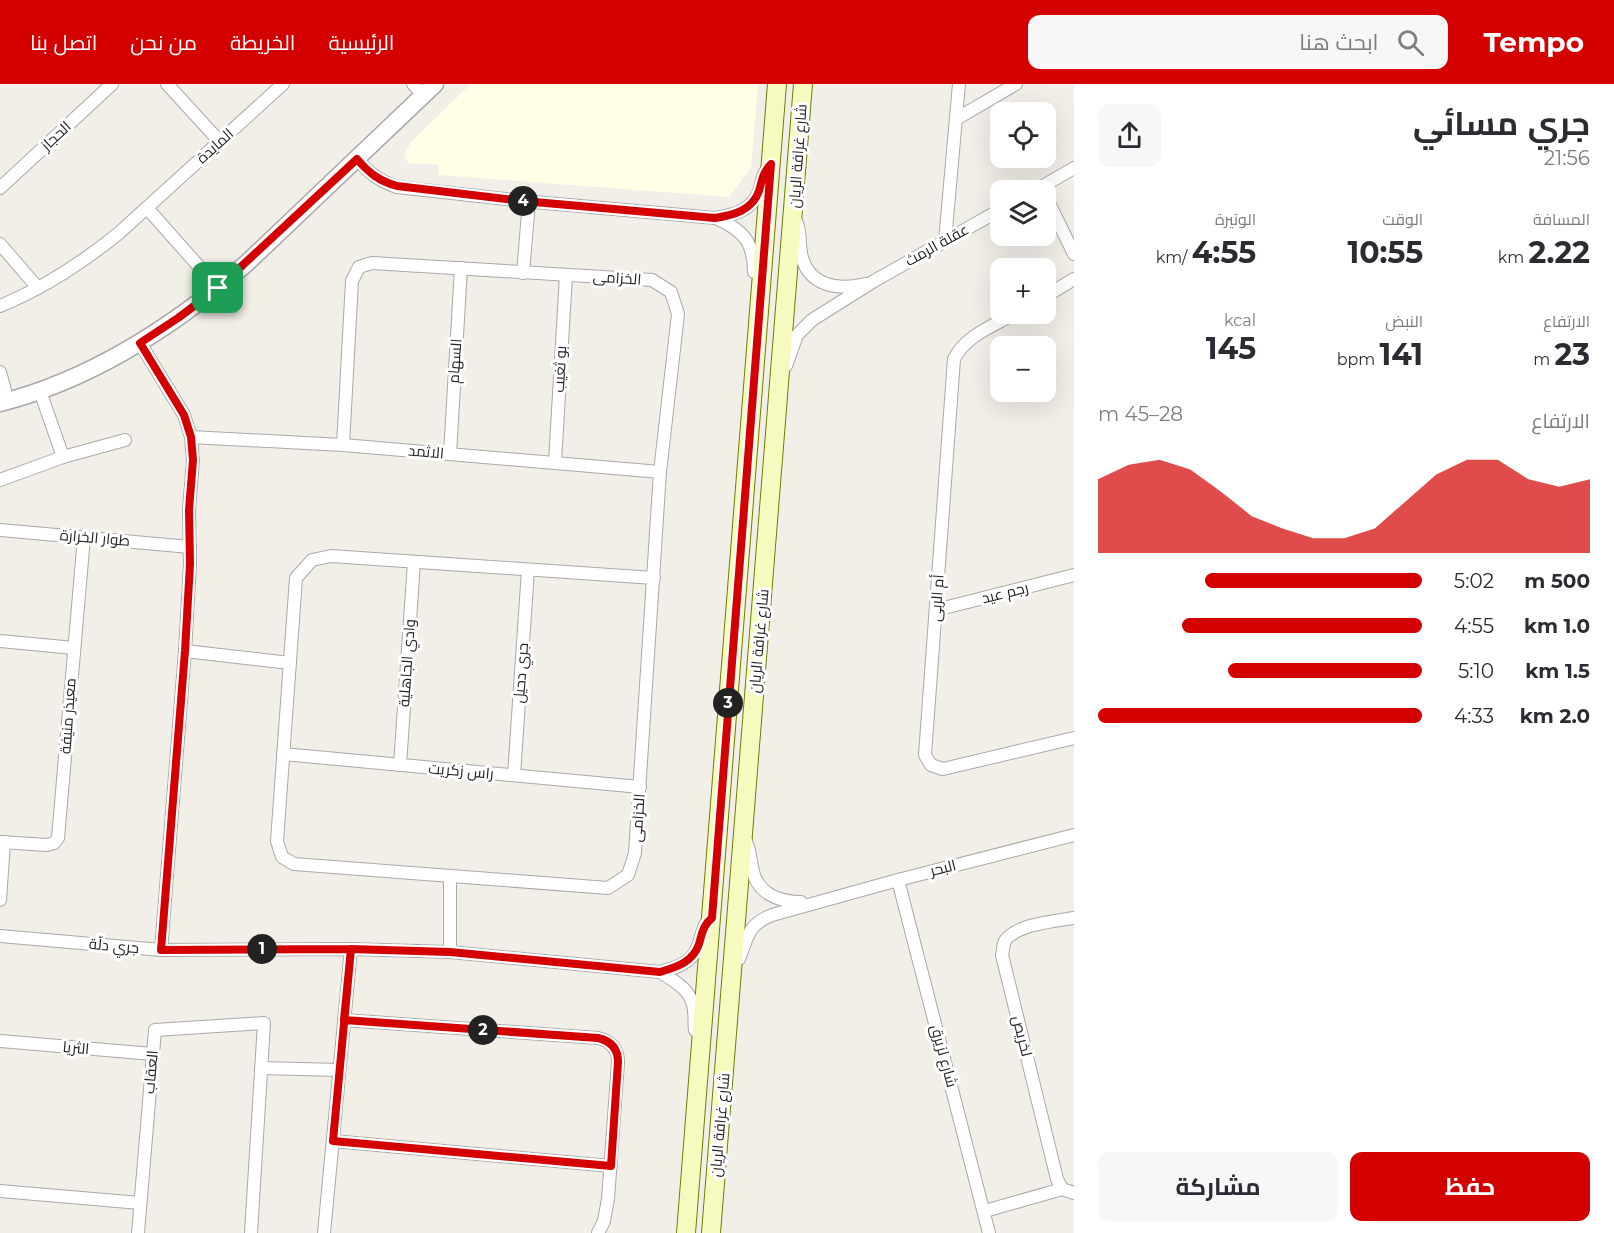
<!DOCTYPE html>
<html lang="ar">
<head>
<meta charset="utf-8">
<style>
	:root { --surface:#fff; --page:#f7f7f7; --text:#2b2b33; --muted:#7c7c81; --accent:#d40000 }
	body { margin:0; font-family:Montserrat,Cairo,sans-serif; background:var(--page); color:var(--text); direction:rtl; height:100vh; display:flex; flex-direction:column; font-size:22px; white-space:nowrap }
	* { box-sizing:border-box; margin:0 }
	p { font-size:20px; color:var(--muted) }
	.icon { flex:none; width:33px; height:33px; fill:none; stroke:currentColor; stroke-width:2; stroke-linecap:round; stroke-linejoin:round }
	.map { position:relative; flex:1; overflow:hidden; direction:ltr }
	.details { display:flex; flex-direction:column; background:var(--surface); width:540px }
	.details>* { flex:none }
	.fabs { position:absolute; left:990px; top:18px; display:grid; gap:12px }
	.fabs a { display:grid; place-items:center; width:66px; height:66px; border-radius:12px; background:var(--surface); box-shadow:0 6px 24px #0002; font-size:30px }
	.pin { position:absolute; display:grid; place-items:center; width:51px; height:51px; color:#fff; margin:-26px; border-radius:12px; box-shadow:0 3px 9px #0006 }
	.km { position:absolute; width:30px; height:30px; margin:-15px; border-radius:50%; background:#222; color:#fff; font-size:16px; line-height:30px; text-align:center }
	.round { display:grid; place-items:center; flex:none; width:63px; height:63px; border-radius:12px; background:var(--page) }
	.summary { display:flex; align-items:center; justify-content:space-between; height:102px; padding:0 24px }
	h1 { font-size:33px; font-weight:700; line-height:45px }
	.metrics { display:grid; grid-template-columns:repeat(3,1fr); gap:9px; height:102px; padding:6px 24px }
	.metrics div { display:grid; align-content:center }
	.metrics b { font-size:30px; font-weight:700 }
	.metrics small { font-size:16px; font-weight:400 }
	.metrics p { font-size:16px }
	.chart { height:168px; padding:12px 24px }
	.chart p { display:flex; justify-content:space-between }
	.chart svg { width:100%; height:108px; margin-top:6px; fill:var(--accent); opacity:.7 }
	.cta { display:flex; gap:12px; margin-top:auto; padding:12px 24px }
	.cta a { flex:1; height:69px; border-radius:12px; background:var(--accent); color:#fff; font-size:24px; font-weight:700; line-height:69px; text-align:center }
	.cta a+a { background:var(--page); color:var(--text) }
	ul { padding:0 24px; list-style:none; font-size:20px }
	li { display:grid; grid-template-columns:96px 72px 1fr; align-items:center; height:45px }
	li i { height:15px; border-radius:8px; background:var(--accent) }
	header { display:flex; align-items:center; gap:36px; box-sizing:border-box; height:84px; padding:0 30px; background:var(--accent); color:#fff }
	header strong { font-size:28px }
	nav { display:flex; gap:33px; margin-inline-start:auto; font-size:21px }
	.search { width:420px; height:54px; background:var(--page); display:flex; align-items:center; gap:15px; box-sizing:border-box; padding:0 21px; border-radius:12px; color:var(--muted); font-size:22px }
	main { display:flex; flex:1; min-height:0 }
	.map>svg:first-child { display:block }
	.education { fill:#ffffe5 }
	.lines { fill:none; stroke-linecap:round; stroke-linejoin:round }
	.minor-casing { stroke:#a9a9a9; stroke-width:14 }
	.tertiary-casing { stroke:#a9a9a9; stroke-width:19 }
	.secondary-casing { stroke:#707d05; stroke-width:20 }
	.minor { stroke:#fff; stroke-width:12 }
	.tertiary { stroke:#fff; stroke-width:16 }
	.secondary { stroke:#f7fabf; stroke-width:18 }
	.route-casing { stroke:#fff; stroke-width:12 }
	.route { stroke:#d40000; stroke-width:8 }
	.labels { text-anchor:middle; stroke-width:6; stroke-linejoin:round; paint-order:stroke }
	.street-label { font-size:15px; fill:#222; stroke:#fff }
</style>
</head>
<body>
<header>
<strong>Tempo</strong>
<div class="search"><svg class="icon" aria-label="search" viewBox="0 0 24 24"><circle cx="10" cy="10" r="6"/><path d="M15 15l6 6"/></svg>ابحث هنا</div>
<nav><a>الرئيسية</a><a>الخريطة</a><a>من نحن</a><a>اتصل بنا</a></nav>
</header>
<main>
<section class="details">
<div class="summary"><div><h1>جري مسائي</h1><p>21:56</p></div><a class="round"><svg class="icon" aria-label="share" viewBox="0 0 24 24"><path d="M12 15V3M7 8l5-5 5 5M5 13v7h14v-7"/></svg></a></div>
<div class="metrics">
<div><p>المسافة</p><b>2.22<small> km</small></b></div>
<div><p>الوقت</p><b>10:55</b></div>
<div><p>الوتيرة</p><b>4:55<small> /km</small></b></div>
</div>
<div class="metrics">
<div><p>الارتفاع</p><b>23<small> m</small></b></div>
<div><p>النبض</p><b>141<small> bpm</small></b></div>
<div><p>kcal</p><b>145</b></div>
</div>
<div class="chart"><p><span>الارتفاع</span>28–45 m</p>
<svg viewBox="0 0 160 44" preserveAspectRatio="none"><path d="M0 44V14L10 8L20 6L30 10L40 19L50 29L60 34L70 38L80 38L90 34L100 23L110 12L120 6L130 6L140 14L150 17L160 14V44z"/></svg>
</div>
<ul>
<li><b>500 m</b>5:02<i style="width:67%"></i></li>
<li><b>1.0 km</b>4:55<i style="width:74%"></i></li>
<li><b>1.5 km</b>5:10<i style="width:60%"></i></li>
<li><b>2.0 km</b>4:33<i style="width:100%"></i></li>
</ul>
<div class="cta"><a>حفظ</a><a>مشاركة</a></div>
</section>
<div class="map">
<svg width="1074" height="1149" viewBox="0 0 1074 1149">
	<rect width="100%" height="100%" fill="#f2efe9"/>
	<polygon class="education" points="471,0 758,0 751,83 729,113 438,91 439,81 408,79 404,71 411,58"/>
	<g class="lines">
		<g class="minor-casing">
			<g id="minor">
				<polyline points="167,0 220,58"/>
				<polyline points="413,0 423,11"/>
				<polyline points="956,35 1016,0"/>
				<path d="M357,75C369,89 379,97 397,103L523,117L715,134C732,131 748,128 757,112C761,105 761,96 765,88"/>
				<polyline points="0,104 112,0"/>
				<polyline points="1036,106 1074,84"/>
				<polyline points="1046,113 1074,170"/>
				<polyline points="147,124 218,204"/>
				<path d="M716,134C743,146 754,158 754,188"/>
				<path d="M796,137C801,147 799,158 801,169C807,202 838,207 865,200"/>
				<polyline points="945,157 959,0"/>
				<polyline points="0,160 38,204"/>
				<polyline points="523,189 529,117"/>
				<polyline points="1046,212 1074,195"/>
				<path d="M0,222C44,204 82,179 119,149L283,0"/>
				<path d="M1014,230C993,242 965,252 954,275L925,671L931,681L943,685L1074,654"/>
				<polyline points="140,259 184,331 191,353 193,376 189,426 190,480 185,567 161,866"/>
				<polyline points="786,282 797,251 812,236 874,197 1000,126"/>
				<polyline points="0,288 8,317"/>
				<polyline points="40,307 63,373"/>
				<polyline points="191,353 343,361 660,388"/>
				<polyline points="343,361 352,197 359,183 372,179 652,196 671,208 678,230 660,388 635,769 628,791 608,804 294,780 282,773 277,757 296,494 312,476 331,472 654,494"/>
				<polyline points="450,370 461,184"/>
				<polyline points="555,378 566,191"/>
				<polyline points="0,396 63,373 125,356"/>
				<polyline points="0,446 190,463"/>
				<polyline points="936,526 1074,491"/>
				<polyline points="0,557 74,564"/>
				<polyline points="185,567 290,579"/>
				<polyline points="283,670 640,703"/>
				<polyline points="400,681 414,478"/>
				<polyline points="514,691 528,486"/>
				<path d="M745,755C750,765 750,773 752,783C756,809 778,818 801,818"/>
				<polyline points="0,758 47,761 54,759 58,754 84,453"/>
				<polyline points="898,796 989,1149"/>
				<polyline points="0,816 4,758"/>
				<path d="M1074,834C1056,837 1016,840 1005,857C1003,861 1003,867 1002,871L1057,1095L1062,1105L1074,1109"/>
				<path d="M0,852L161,866L351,865L450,868L660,888C676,884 692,879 698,862C701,854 702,847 706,839"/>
				<polyline points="450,868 450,792"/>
				<path d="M739,875C748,853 747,841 772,831L898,796L1074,751"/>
				<path d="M660,888C675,897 693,907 694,927C695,933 694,940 695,946"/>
				<path d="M344,936L598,954C611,957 618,965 618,978L608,1115L604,1137L598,1149"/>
				<polyline points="0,957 153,970"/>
				<polyline points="261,984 339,986"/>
				<polyline points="333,1057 611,1082"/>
				<polyline points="0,1107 140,1119"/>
				<polyline points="985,1127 1062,1105"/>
				<polyline points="138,1149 155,946 264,939 251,1149"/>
				<polyline points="324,1149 351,865"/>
			</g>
		</g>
		<g class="tertiary-casing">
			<path id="tertiary" d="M0,319C94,295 176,241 248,178L435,0"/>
		</g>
		<g class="secondary-casing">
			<g id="secondary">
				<polyline points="686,1149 777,0"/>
				<polyline points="711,1149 803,0"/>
			</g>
		</g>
		<use href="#minor" class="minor"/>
		<use href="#tertiary" class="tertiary"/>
		<use href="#secondary" class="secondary"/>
	</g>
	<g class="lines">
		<g class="route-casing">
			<path id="route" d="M218,204L178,234L140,259L184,331L191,353L193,376L189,426L190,480L185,567L161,866L351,865L333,1057L611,1082L618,978C618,965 611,957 598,954L344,936L351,865L450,868L660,888C677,883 693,878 699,860C702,850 703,841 712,834L771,80C763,88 762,97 759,107C752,127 733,131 715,134L523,117L397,102C379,97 369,89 357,75L218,204"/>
		</g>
		<use href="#route" class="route"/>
	</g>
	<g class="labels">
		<g class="street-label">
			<text transform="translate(56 52) rotate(-43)" y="5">الحجاز</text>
			<text transform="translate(215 62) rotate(-42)" y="5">المايدة</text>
			<text transform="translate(798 72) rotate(-86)" y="5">شارع غرافة الريان</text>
			<text transform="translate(937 161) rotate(-29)" y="5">عقلة الرمث</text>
			<text transform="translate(617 194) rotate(4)" y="5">الخزامى</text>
			<text transform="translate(455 277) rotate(-86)" y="5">السهام</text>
			<text transform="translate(560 285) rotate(-87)" y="5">بو ثغيب</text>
			<text transform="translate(426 368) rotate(5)" y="5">الاثمد</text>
			<text transform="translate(95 454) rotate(5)" y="5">طوار الخرارة</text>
			<text transform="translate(1005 509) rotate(-14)" y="5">رجم عيد</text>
			<text transform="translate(937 514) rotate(-86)" y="5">أم الربى</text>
			<text transform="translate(759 557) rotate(-85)" y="5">شارع غرافة الريان</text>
			<text transform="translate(407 579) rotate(-86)" y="5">وادي الجاهلية</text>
			<text transform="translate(521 589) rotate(-86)" y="5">جري دحيل</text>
			<text transform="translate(68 632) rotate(-86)" y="5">معيذر منيفة</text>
			<text transform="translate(461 687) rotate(5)" y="5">راس زكريت</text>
			<text transform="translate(638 734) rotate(-86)" y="5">الخزامى</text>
			<text transform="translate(943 784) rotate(-14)" y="5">البحر</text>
			<text transform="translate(114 862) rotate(5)" y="5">جري دلّة</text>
			<text transform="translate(1022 952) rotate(76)" y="5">لخريص</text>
			<text transform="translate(76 964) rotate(5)" y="5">الثريا</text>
			<text transform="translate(944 972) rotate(75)" y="5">شارع لزيرق</text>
			<text transform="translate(151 988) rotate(-85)" y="5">العقاب</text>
			<text transform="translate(720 1041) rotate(-85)" y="5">شارع غرافة الريان</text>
		</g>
	</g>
</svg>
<div class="fabs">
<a><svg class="icon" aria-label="locate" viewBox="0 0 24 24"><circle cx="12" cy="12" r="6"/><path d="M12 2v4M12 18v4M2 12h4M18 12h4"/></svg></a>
<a><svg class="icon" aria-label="layers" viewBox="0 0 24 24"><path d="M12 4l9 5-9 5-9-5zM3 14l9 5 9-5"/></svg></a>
<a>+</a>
<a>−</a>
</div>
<div class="pin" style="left:218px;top:204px;background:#1e9e55"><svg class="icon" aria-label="arrive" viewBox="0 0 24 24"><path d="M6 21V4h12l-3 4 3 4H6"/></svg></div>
<b class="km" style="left:262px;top:865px">1</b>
<b class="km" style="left:483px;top:946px">2</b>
<b class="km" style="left:728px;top:619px">3</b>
<b class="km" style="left:523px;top:117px">4</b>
</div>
</main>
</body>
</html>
